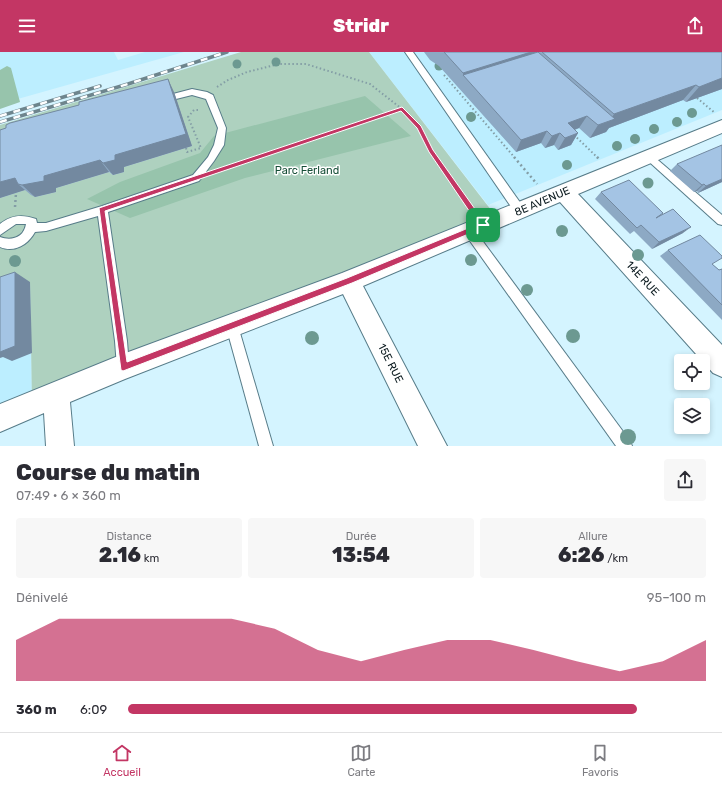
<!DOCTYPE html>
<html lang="fr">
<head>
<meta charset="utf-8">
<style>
	:root { --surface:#fff; --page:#f7f7f7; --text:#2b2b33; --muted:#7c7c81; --line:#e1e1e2; --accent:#c33664 }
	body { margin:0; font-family:Rubik,sans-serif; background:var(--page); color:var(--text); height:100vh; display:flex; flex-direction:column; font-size:15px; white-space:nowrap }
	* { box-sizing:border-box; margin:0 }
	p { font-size:13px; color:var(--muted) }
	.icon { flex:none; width:22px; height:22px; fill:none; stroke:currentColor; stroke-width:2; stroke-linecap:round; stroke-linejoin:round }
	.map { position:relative; height:394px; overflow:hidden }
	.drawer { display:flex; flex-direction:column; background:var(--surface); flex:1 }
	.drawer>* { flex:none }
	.buttons { position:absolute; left:674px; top:302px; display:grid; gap:8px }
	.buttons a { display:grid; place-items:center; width:36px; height:36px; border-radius:4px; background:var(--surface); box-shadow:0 2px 6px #0003; font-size:20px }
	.pin { position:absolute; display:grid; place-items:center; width:34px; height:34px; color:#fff; margin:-17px; border-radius:8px; box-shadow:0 2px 6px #0006 }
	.round { display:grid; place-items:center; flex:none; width:42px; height:42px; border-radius:4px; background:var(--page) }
	.headline { display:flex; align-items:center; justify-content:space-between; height:68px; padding:0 16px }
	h1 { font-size:22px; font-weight:800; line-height:30px }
	.metrics { display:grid; grid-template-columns:repeat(3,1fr); gap:6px; height:68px; padding:4px 16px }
	.metrics div { display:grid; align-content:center; border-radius:4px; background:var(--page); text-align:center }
	.metrics b { font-size:20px; font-weight:800 }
	.metrics small { font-size:11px; font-weight:400 }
	.metrics p { font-size:11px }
	.chart { height:112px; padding:8px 16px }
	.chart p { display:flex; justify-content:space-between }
	.chart svg { width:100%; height:72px; margin-top:4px; fill:var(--accent); opacity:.7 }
	ul { padding:0 16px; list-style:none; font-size:13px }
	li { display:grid; grid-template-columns:64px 48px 1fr; align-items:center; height:30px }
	li i { height:10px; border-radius:5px; background:var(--accent) }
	header { display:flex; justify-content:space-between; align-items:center; height:52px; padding:0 16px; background:var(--accent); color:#fff; font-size:18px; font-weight:800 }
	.dock { display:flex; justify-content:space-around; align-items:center; height:56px; border-top:1px solid var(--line); background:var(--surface); font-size:11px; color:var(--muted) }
	.dock a { display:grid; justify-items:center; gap:2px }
	.dock .on { color:var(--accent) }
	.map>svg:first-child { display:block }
	.built { fill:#bceeff }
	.green { fill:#aed1bf }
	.forest { fill:#97c4ac }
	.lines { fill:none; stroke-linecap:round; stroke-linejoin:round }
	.lane-casing { stroke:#577c89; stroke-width:2 }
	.street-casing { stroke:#577c89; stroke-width:2 }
	.path-far1 { stroke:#839da5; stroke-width:2; stroke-dasharray:1.5 2.5; stroke-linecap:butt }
	.path { stroke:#839da5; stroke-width:2.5; stroke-dasharray:2 3; stroke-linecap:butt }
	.lane { fill:#fff; fill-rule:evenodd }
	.street { fill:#fff; fill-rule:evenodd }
	.rail-casing { stroke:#6e858d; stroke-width:3.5 }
	.rail { stroke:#fff; stroke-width:2.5; stroke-dasharray:7; stroke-linecap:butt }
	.tree { fill:#6c9991 }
	.wall { fill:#8da9c4 }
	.shaded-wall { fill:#7389a0 }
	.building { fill:#a4c4e4; stroke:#7389a0 }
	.route { fill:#c33664; stroke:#fff; fill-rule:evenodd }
	.labels { text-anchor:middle; stroke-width:3; stroke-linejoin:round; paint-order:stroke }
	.park-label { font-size:11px; fill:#164e37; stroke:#fff }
	.street-label { font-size:11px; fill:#0b1a1f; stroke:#fff }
</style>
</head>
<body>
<header><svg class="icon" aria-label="menu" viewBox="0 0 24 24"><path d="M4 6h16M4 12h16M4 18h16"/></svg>Stridr<svg class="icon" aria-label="share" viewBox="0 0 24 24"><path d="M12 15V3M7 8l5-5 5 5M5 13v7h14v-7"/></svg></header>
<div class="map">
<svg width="722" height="394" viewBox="0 0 722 394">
	<rect width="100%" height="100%" fill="#d4f4ff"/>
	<g class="built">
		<polygon points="0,0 114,0 118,8 145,0 184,0 0,52"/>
		<polygon points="369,0 722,0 722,58 488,153"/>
		<polygon points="30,230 32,353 0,366 0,240"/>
	</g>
	<polygon class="green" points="241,0 369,0 498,167 32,353 30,230 0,240 0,146 28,137 35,145 56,140 56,136 109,120 113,123 124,120 124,115 192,94 0,93 0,73"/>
	<g class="forest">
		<polygon points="7,14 11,16 20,50 0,57 0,18"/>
		<polygon points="365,44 411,84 245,126 130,166 87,147 120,130 200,101 214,84"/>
	</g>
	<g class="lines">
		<g class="lane-casing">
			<g id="lane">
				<polygon points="405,0 413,0 524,156 525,159 524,162 520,163 516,162"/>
				<path d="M192,37L207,40L213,43L226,76L224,93L214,109L199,129L108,160L127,289L129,315L128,320L123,321L118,320L117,315L115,289L98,164L46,179L35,180C28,193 14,201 0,195V185C11,189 24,186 26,172H16L0,183V172C11,163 22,162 36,167L37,171H46L102,154L193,123L208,105L214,93L218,76L206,47L192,43L176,47L172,44L173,42Z"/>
				<polygon points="649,102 652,103 722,163 722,173 718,172 646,107 644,105"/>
				<polygon points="469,175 473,176 630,389 632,394 616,394 465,182 464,179 465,176"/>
				<polygon points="232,268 236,270 238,274 273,394 259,394 226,274 228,270"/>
			</g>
		</g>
		<g class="street-casing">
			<polygon id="street" points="722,68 722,81 578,142 722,293 722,325 713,321 560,150 363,234 447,394 418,394 343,242 125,327 70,350 74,394 46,394 44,361 0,380 0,352 123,302 342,221"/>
		</g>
		<g class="path-far1">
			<polyline points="444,23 515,106"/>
			<polyline points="217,35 228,28 247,20 279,12 306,12 370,32 402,57 419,75 436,106"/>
			<polyline points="697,46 715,61"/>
			<polyline points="574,83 598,106"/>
			<polyline points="186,96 187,100 201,96 188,65 194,58 200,58"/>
			<polyline points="257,106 402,57"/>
		</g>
		<g class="path">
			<polyline points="435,105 472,158"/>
			<polyline points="514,105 537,132"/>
			<polyline points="597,105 599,107"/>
			<polyline points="221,118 260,105"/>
			<polyline points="15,155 16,141"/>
		</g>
		<use href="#lane" class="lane"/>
		<use href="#street" class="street"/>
		<g class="rail-casing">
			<g id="rail">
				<polyline points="0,64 100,34"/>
				<polyline points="0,70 128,32 227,0"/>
			</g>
		</g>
		<use href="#rail" class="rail"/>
	</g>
	<g class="tree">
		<circle cx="276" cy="10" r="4.5"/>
		<circle cx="237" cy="12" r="4.5"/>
		<circle cx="439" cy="14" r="4.5"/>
		<circle cx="692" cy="61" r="5"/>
		<circle cx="471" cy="65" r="5"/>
		<circle cx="677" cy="70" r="5"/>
		<circle cx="654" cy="77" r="5"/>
		<circle cx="635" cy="87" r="5"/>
		<circle cx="617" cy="94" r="5"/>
		<circle cx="567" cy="113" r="5"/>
		<circle cx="648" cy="131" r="5.5"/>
		<circle cx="562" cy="179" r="6"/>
		<circle cx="638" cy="203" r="6"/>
		<circle cx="471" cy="208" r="6"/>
		<circle cx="15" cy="209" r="6"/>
		<circle cx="527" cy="238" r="6"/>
		<circle cx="573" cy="284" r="7"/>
		<circle cx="312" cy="286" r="7"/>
		<circle cx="628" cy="385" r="8"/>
	</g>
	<g class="wall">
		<polygon points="424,0 722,0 722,37 686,50 683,48 609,76 606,80 590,86 579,76 575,78 578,81 571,93 558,98 554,93 545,96 541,91 516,100 439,14 430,8"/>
		<polygon points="174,40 192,94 124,115 124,120 113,123 109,120 56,136 56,140 35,145 31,143 25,138 0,146 0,78"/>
		<polygon points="677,112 722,130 698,141 697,139 694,140 670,119"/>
		<polygon points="601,140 663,161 660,164 683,181 652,197 634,179 630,182 595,147"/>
		<polygon points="668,198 712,212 719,218 722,217 722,268 660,204"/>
	</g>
	<g class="shaded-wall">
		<polygon points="531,0 538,0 463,23 463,21"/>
		<polygon points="722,26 722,37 686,50 699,35"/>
		<polygon points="168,27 174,40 192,94 124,115 124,120 113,123 103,111 115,103"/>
		<polygon points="696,33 683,48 609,76 606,80 590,86 598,73 610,69 614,62"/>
		<polygon points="587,64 579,76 570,79 568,71"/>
		<polygon points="547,79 541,91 516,100 521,88"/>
		<polygon points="560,81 554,93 545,96 552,84"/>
		<polygon points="578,81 571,93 558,98 565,86"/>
		<polygon points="100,108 109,120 56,136 56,140 35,145 22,133 18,132 25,138 0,146 0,130 15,126"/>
		<polygon points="722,127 722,130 698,141 706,134"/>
		<polygon points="704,132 697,139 694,140 702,133"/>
		<polygon points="691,175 683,181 652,197 659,190"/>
		<polygon points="15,220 30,230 32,301 12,309 3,305 0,306 0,297"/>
	</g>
	<g class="building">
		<polygon points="444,0 531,0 463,21"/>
		<polygon points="538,0 615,67 598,73 587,64 568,71 578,81 565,86 560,81 552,84 547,79 521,88 463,23"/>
		<polygon points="542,0 722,0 722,26 699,35 696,33 614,62"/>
		<polygon points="168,27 186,82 115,103 115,108 103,111 100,108 44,124 44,129 22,133 18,132 15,126 0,130 0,78 6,76 6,73 10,71 79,53 79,50"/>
		<polygon points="722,93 722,127 706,134 704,132 702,133 677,112"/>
		<polygon points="629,128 663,161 656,166 673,157 691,175 659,190 641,173 637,176 601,140"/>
		<polygon points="700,183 722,204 722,206 712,212 719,218 722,217 722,253 668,198"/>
		<polygon points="15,220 15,294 0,300 0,225"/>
	</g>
	<path class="route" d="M402,55L421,74L433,98L485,171V175L352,231L123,319L121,318L99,156ZM401,59L417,76L429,100L478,172L347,226L127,310L105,159Z"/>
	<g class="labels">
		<g class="park-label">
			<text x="307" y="122">Parc Ferland</text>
		</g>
		<g class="street-label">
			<text transform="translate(542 149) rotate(-23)" y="4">8E AVENUE</text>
			<text transform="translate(643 226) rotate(47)" y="4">14E RUE</text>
			<text transform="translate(391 311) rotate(63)" y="4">15E RUE</text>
		</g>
	</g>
</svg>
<div class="buttons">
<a><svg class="icon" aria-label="locate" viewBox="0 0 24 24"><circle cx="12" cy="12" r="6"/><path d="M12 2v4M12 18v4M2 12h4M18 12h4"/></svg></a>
<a><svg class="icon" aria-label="layers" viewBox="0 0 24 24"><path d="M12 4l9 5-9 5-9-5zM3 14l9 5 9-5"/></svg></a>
</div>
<div class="pin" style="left:483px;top:173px;background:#1e9e55"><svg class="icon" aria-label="arrive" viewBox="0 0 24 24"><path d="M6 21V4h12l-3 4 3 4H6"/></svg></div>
</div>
<section class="drawer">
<div class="headline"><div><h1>Course du matin</h1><p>07:49 · 6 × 360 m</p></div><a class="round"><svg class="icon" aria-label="share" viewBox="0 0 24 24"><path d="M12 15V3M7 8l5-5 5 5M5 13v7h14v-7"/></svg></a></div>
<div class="metrics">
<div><p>Distance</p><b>2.16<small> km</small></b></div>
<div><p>Durée</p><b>13:54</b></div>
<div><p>Allure</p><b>6:26<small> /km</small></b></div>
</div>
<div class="chart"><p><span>Dénivelé</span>95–100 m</p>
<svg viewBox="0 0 160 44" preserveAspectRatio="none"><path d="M0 44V19L10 6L20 6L30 6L40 6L50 6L60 12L70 25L80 32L90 25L100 19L110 19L120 25L130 32L140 38L150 32L160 19V44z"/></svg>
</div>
<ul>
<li><b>360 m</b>6:09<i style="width:88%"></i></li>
</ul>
</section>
<nav class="dock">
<a class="on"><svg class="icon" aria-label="home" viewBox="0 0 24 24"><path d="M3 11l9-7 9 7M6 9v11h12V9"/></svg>Accueil</a>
<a><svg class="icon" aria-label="map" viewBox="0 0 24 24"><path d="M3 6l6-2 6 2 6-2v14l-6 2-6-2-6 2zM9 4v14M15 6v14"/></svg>Carte</a>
<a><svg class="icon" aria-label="saved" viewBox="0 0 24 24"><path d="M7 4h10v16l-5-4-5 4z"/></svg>Favoris</a>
</nav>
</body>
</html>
